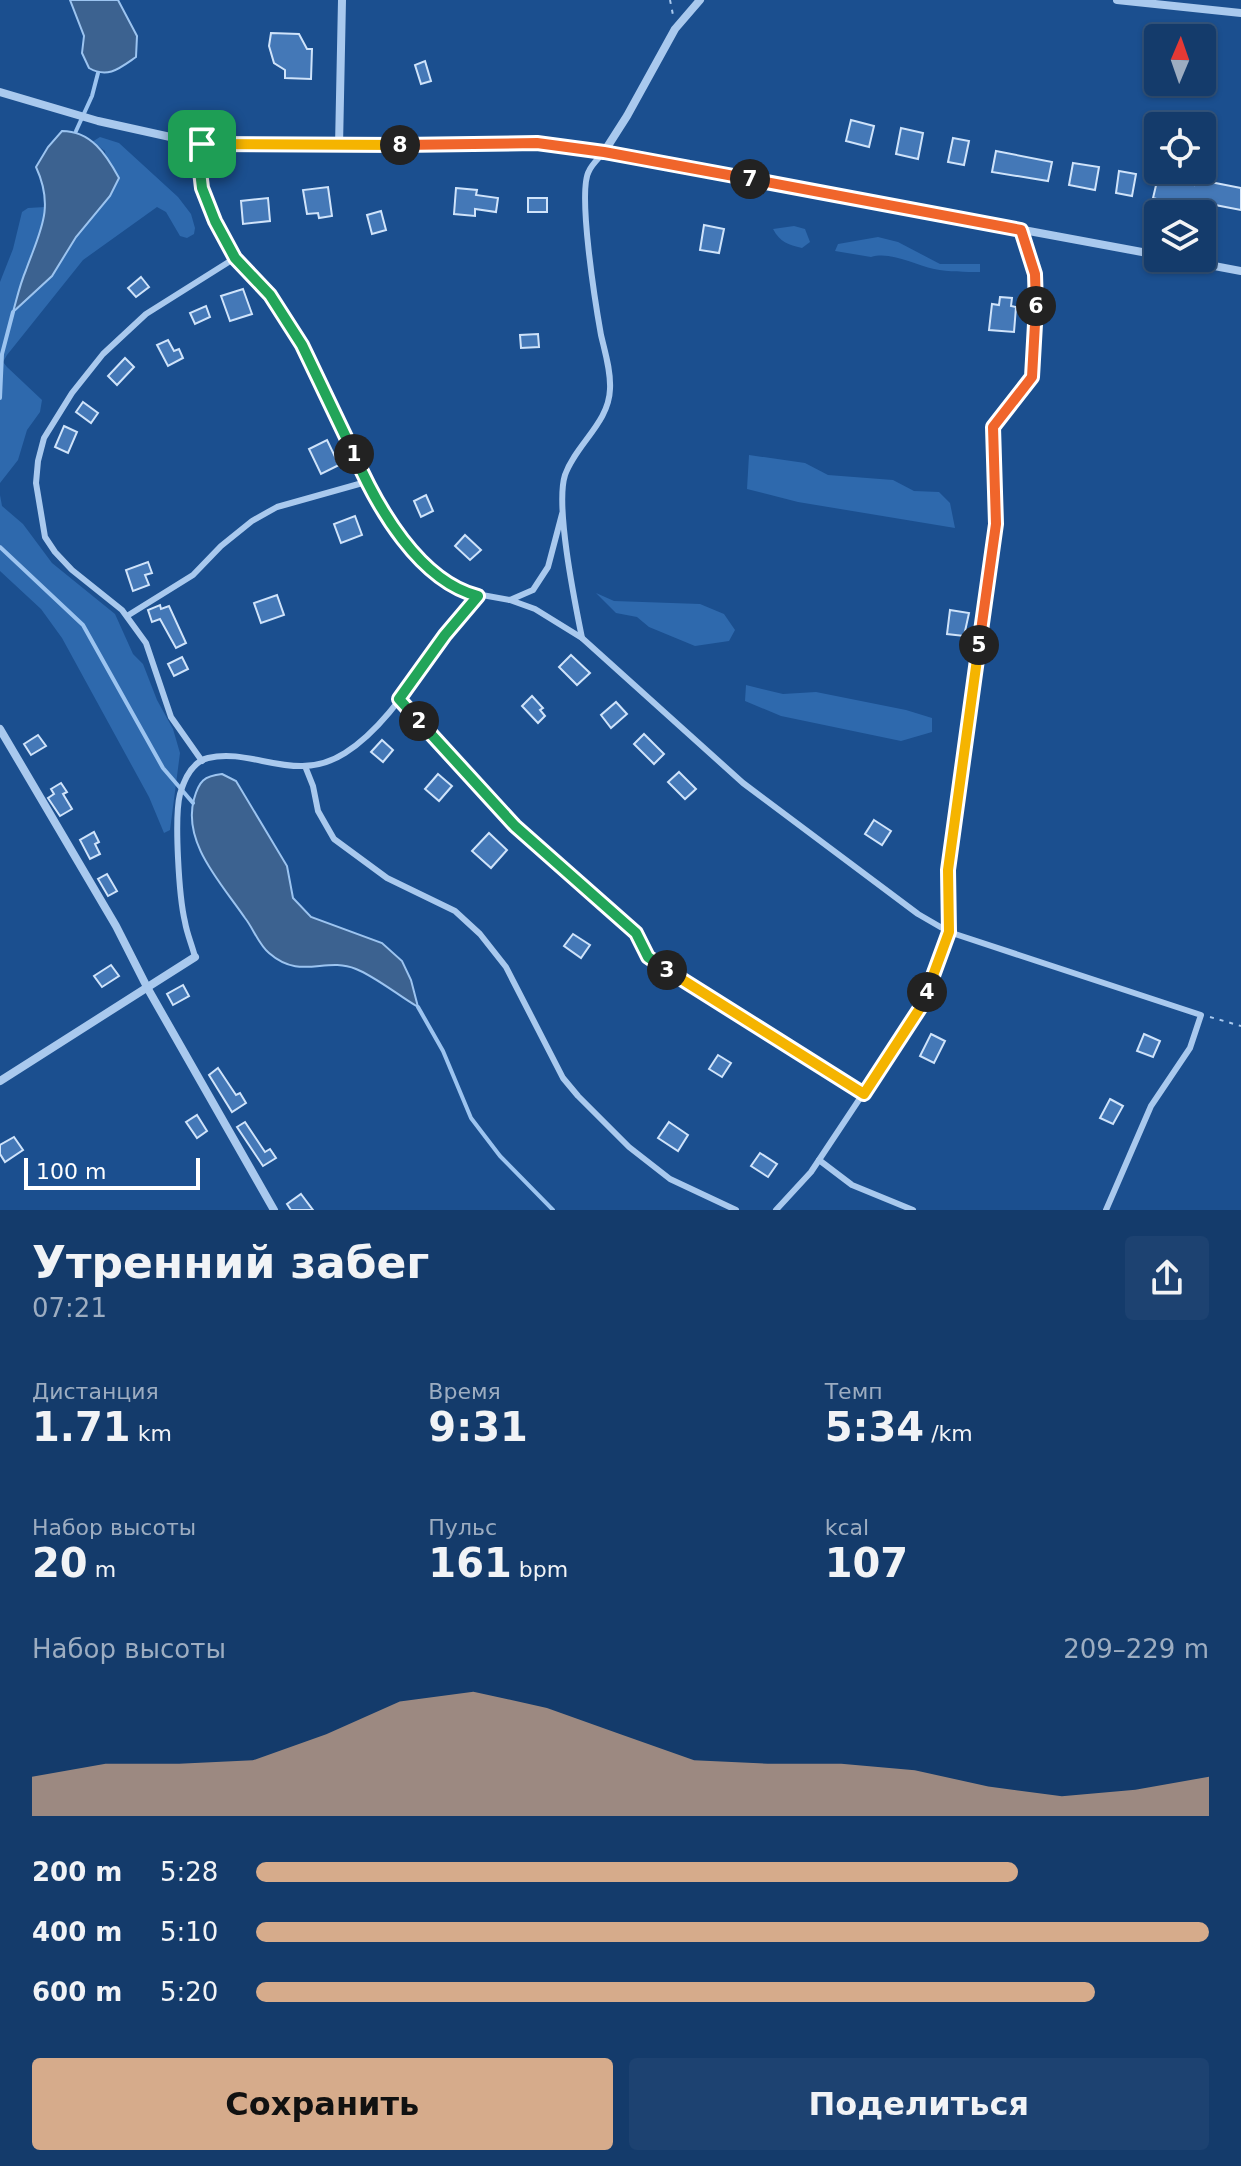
<!DOCTYPE html>
<html lang="ru">
<head>
<meta charset="utf-8">
<style>
	:root { --surface:#143b6b; --page:#1d4271; --text:#f1f3f6; --muted:#9dadc1; --line:#33557e; --accent:#d6ab8b }
	body { margin:0; font-family:"DejaVu Sans",sans-serif; background:var(--page); color:var(--text); height:100vh; display:flex; flex-direction:column; font-size:30px; white-space:nowrap }
	* { box-sizing:border-box; margin:0 }
	p { font-size:26px; color:var(--muted) }
	.icon { flex:none; width:44px; height:44px; fill:none; stroke:currentColor; stroke-width:2; stroke-linecap:round; stroke-linejoin:round }
	.map { position:relative; height:1210px; overflow:hidden }
	.side { display:flex; flex-direction:column; background:var(--surface); flex:1 }
	.side>* { flex:none }
	.needle { width:52px; rotate:2deg }
	.tools { position:absolute; left:1144px; top:24px; display:grid; gap:16px }
	.tools a { display:grid; place-items:center; width:72px; height:72px; border-radius:8px; background:var(--surface); box-shadow:0 2px 6px #0004,0 0 0 2px var(--line); font-size:40px }
	.scale { position:absolute; left:24px; bottom:20px; width:176px; box-sizing:border-box; padding-left:8px; border:4px solid #fff; border-top:0; font-size:22px; line-height:28px; white-space:nowrap; color:#fff; -webkit-text-stroke:6px #1b4f8f; paint-order:stroke }
	.pin { position:absolute; display:grid; place-items:center; width:68px; height:68px; color:#fff; margin:-34px; border-radius:16px; box-shadow:0 4px 12px #0006 }
	.km { position:absolute; width:40px; height:40px; margin:-20px; border-radius:50%; background:#222; color:#fff; font-size:22px; line-height:40px; text-align:center }
	.round { display:grid; place-items:center; flex:none; width:84px; height:84px; border-radius:8px; background:var(--page) }
	.head { display:flex; align-items:center; justify-content:space-between; height:136px; padding:0 32px }
	h1 { font-size:44px; font-weight:800; line-height:60px }
	.figures { display:grid; grid-template-columns:repeat(3,1fr); gap:12px; height:136px; padding:8px 32px }
	.figures div { display:grid; align-content:center }
	.figures b { font-size:40px; font-weight:800 }
	.figures small { font-size:22px; font-weight:400 }
	.figures p { font-size:22px }
	.chart { height:224px; padding:16px 32px }
	.chart p { display:flex; justify-content:space-between }
	.chart svg { width:100%; height:144px; margin-top:8px; fill:var(--accent); opacity:.7 }
	.button { display:flex; gap:16px; margin-top:auto; padding:16px 32px }
	.button a { flex:1; height:92px; border-radius:8px; background:var(--accent); color:#111; font-size:32px; font-weight:800; line-height:92px; text-align:center }
	.button a+a { background:var(--page); color:var(--text) }
	ul { padding:0 32px; list-style:none; font-size:26px }
	li { display:grid; grid-template-columns:128px 96px 1fr; align-items:center; height:60px }
	li i { height:20px; border-radius:10px; background:var(--accent) }
	.map>svg:first-child { display:block }
	.green { fill:#2e69ad }
	.water { fill:#3c6290; stroke:#9cc4f0; stroke-width:2 }
	.lines { fill:none; stroke-linecap:round; stroke-linejoin:round }
	.stream { stroke:#9cc4f0; stroke-width:4 }
	.building { fill:#4478b7; stroke:#cfe3fa; stroke-width:2 }
	.path { stroke:#a9c9ee; stroke-width:2; stroke-dasharray:4 6; stroke-linecap:butt }
	.lane { stroke:#a9c9ee; stroke-width:6 }
	.street { stroke:#a9c9ee; stroke-width:8 }
	.split-1-casing { stroke:#fff; stroke-width:16 }
	.split-2-casing { stroke:#fff; stroke-width:16 }
	.split-3-casing { stroke:#fff; stroke-width:16 }
	.split-4-casing { stroke:#fff; stroke-width:16 }
	.split-5-casing { stroke:#fff; stroke-width:16 }
	.split-6-casing { stroke:#fff; stroke-width:16 }
	.split-7-casing { stroke:#fff; stroke-width:16 }
	.split-8-casing { stroke:#fff; stroke-width:16 }
	.split-9-casing { stroke:#fff; stroke-width:16 }
	.split-1 { stroke:#22a559; stroke-width:10 }
	.split-2 { stroke:#22a559; stroke-width:10 }
	.split-3 { stroke:#22a559; stroke-width:10 }
	.split-4 { stroke:#f5b400; stroke-width:10 }
	.split-5 { stroke:#f5b400; stroke-width:10 }
	.split-6 { stroke:#f0652b; stroke-width:10 }
	.split-7 { stroke:#f0652b; stroke-width:10 }
	.split-8 { stroke:#f0652b; stroke-width:10 }
	.split-9 { stroke:#f5b400; stroke-width:10 }
</style>
</head>
<body>
<div class="map">
<svg width="1241" height="1210" viewBox="0 0 1241 1210">
	<rect width="100%" height="100%" fill="#1b4f8f"/>
	<g class="green">
		<path d="M100,137L119,143L178,197L191,214L195,228L194,234L187,238L180,236L166,212L157,207L83,260L7,355L3,362L7,367L42,400L40,412L27,430L18,460L0,483V282L13,249L22,212L28,208L45,207C45,243 20,276 14,311L52,276L76,237L110,196L105,151L92,142Z"/>
		<path d="M794,226L805,229L810,242L802,248C788,245 780,242 773,229Z"/>
		<path d="M878,237L898,242L940,264H980V272C965,272 949,272 934,269C915,265 891,251 871,257L835,251L838,244Z"/>
		<polygon points="749,455 805,463 828,475 893,480 914,491 939,492 950,503 955,528 798,502 747,489"/>
		<polygon points="0,495 2,506 23,524 52,563 115,614 133,654 143,664 157,700 173,729 180,753 170,830 164,833 149,797 62,638 41,609 0,571"/>
		<polygon points="596,593 614,601 700,604 724,614 735,630 729,641 695,646 649,627 637,617 616,613"/>
		<polygon points="746,685 783,694 816,692 906,710 932,718 932,732 901,741 781,716 745,701"/>
	</g>
	<g class="water">
		<path d="M70,0H118L137,36L136,57C120,68 108,79 89,68L82,53L84,36Z"/>
		<path d="M62,131C91,131 106,154 119,178L110,196L76,237L52,276L13,312C17,298 20,284 26,270C40,231 55,208 36,167L48,147Z"/>
		<path d="M222,774L236,781L287,866L293,898L311,917L382,943L402,961L411,980L418,1007C399,996 376,977 356,969C325,956 301,981 269,953C259,945 253,928 245,918C222,884 182,843 194,799C199,781 204,776 222,774Z"/>
	</g>
	<g class="lines">
		<g class="stream">
			<polyline points="76,131 92,96 98,73"/>
			<polyline points="0,398 2,354 13,312"/>
			<polyline points="0,547 83,625 163,768 193,803"/>
			<polyline points="418,1007 443,1051 471,1118 500,1156 553,1210"/>
		</g>
	</g>
	<g class="building">
		<polygon points="271,33 299,34 307,49 312,49 311,79 285,78 285,70 274,63 269,46"/>
		<polygon points="425,61 431,81 421,84 415,65"/>
		<polygon points="851,120 874,126 869,147 846,141"/>
		<polygon points="901,128 923,133 918,159 896,154"/>
		<polygon points="953,138 969,141 964,165 948,162"/>
		<polygon points="996,151 1052,162 1048,181 992,172"/>
		<polygon points="1073,163 1099,167 1095,190 1069,185"/>
		<polygon points="1119,171 1136,174 1132,196 1116,193"/>
		<polygon points="1158,177 1194,185 1195,179 1241,188 1241,210 1215,205 1213,215 1153,198"/>
		<polygon points="328,187 332,216 319,218 318,213 307,214 303,190"/>
		<polygon points="456,188 477,190 476,195 498,198 496,212 475,209 475,216 454,214"/>
		<polygon points="268,198 270,221 243,224 241,201"/>
		<rect x="528" y="198" width="19" height="14"/>
		<polygon points="381,211 386,230 372,234 367,215"/>
		<polygon points="704,225 724,229 719,253 700,250"/>
		<polygon points="141,277 149,287 136,297 128,288"/>
		<polygon points="243,289 252,314 230,321 221,296"/>
		<polygon points="1000,297 1012,298 1011,306 1016,307 1014,332 989,330 992,304 999,305"/>
		<polygon points="206,306 210,317 195,324 190,313"/>
		<polygon points="538,334 539,347 521,348 520,335"/>
		<polygon points="168,340 174,351 179,349 183,358 168,366 157,345"/>
		<polygon points="125,358 134,367 117,385 108,376"/>
		<polygon points="83,402 98,413 91,423 76,412"/>
		<polygon points="64,426 77,432 68,453 55,447"/>
		<polygon points="327,440 339,465 321,474 309,449"/>
		<polygon points="426,495 433,511 421,517 414,501"/>
		<polygon points="355,516 362,535 341,543 334,524"/>
		<polygon points="465,535 481,550 470,560 455,546"/>
		<polygon points="148,562 152,573 145,575 149,585 133,591 126,570"/>
		<polygon points="277,595 284,615 261,623 254,603"/>
		<polygon points="160,605 161,609 169,606 186,643 176,648 160,619 152,622 148,610"/>
		<polygon points="950,610 969,613 964,636 947,634"/>
		<polygon points="571,655 590,673 577,685 559,667"/>
		<polygon points="182,657 188,669 174,676 168,664"/>
		<polygon points="532,696 543,708 540,710 545,716 538,723 522,706"/>
		<polygon points="616,702 627,714 611,728 601,715"/>
		<polygon points="644,734 664,754 654,764 634,744"/>
		<polygon points="38,735 46,746 31,755 24,744"/>
		<polygon points="382,740 393,750 383,762 371,752"/>
		<polygon points="679,772 696,789 685,799 668,782"/>
		<polygon points="438,774 452,786 439,801 425,789"/>
		<polygon points="61,783 67,792 63,794 72,809 60,816 48,798 54,794 51,789"/>
		<polygon points="874,820 891,831 882,845 865,834"/>
		<polygon points="94,832 99,842 95,844 100,854 90,859 80,840"/>
		<polygon points="489,833 507,850 491,868 472,851"/>
		<polygon points="107,874 117,891 108,896 98,879"/>
		<polygon points="573,934 590,945 581,958 564,946"/>
		<polygon points="111,965 119,976 102,987 94,976"/>
		<polygon points="183,985 189,996 173,1005 167,994"/>
		<polygon points="931,1034 945,1041 934,1063 920,1056"/>
		<polygon points="1144,1034 1160,1041 1153,1057 1137,1051"/>
		<polygon points="718,1055 731,1063 722,1077 709,1069"/>
		<polygon points="218,1068 236,1095 240,1093 246,1103 232,1112 209,1075"/>
		<polygon points="1110,1099 1123,1106 1113,1124 1100,1118"/>
		<polygon points="197,1115 207,1131 197,1138 186,1122"/>
		<polygon points="245,1122 265,1152 270,1149 276,1158 263,1166 237,1127"/>
		<polygon points="669,1122 688,1135 678,1151 658,1138"/>
		<polygon points="14,1137 23,1150 5,1162 0,1154 0,1145"/>
		<polygon points="760,1153 777,1164 768,1177 751,1166"/>
		<polygon points="301,1194 313,1210 291,1210 287,1204"/>
	</g>
	<g class="lines">
		<g class="path">
			<polyline points="670,0 673,15"/>
			<polyline points="1210,1017 1241,1026"/>
		</g>
		<g class="lane">
			<polyline points="202,144 199,163 202,188 215,221 235,258 270,295 302,345 368,488 387,521 437,577 460,591 510,600 535,609 582,638 743,783 918,914 949,932 1201,1015 1190,1048 1151,1106 1106,1210"/>
			<polyline points="510,600 533,590 548,567 562,514"/>
			<polyline points="127,616 193,575 221,546 252,521 277,507 366,482"/>
			<path d="M582,638C575,603 555,506 565,475C576,444 609,423 610,389C611,371 605,352 601,335C596,307 577,191 589,171C592,164 599,158 604,152"/>
			<polyline points="399,699 515,826 636,933 648,957 864,1094"/>
			<polyline points="202,761 171,717 146,643 122,610 72,570 55,552 45,537 36,483 38,461 44,438 72,393 103,354 146,314 235,258"/>
			<polyline points="305,766 313,786 318,811 334,839 387,878 455,911 480,934 506,967 563,1078 578,1096 629,1147 670,1179 736,1210"/>
			<path d="M195,957C192,945 187,934 185,922C179,897 174,818 180,794C184,780 192,762 208,758C253,747 295,785 345,753C387,726 414,678 443,638C454,624 466,610 478,596"/>
			<polyline points="819,1160 852,1185 913,1210"/>
			<polyline points="776,1210 811,1172 922,1005 949,932 948,870 996,524 993,427 1032,377 1037,324 1035,274 1021,230"/>
		</g>
		<g class="street">
			<polyline points="1117,0 1241,13"/>
			<polyline points="0,92 98,121 202,144 537,143 604,152 1158,255"/>
			<polyline points="339,146 342,0"/>
			<polyline points="604,152 627,116 675,29 700,0"/>
			<polyline points="1172,258 1241,271"/>
			<polyline points="0,729 116,926 148,989 274,1210"/>
			<polyline points="0,1081 195,957"/>
		</g>
	</g>
	<g class="lines">
		<g class="split-1-casing">
			<polyline id="split-1" points="202,144 199,163 202,188 215,221 235,258 270,295 302,345 354,454"/>
		</g>
		<g class="split-2-casing">
			<path id="split-2" d="M354,454C377,507 419,581 478,596L445,635L399,699L419,721"/>
		</g>
		<g class="split-3-casing">
			<polyline id="split-3" points="419,721 515,826 636,933 648,957 667,970"/>
		</g>
		<g class="split-4-casing">
			<polyline id="split-4" points="667,970 864,1094 922,1005 927,992"/>
		</g>
		<g class="split-5-casing">
			<polyline id="split-5" points="927,992 949,932 948,870 979,645"/>
		</g>
		<g class="split-6-casing">
			<polyline id="split-6" points="979,645 996,524 993,427 1032,377 1036,306"/>
		</g>
		<g class="split-7-casing">
			<polyline id="split-7" points="750,179 1021,230 1035,274 1036,306"/>
		</g>
		<g class="split-8-casing">
			<polyline id="split-8" points="400,145 537,143 604,152 750,179"/>
		</g>
		<g class="split-9-casing">
			<polyline id="split-9" points="202,144 400,145"/>
		</g>
		<use href="#split-1" class="split-1"/>
		<use href="#split-2" class="split-2"/>
		<use href="#split-3" class="split-3"/>
		<use href="#split-4" class="split-4"/>
		<use href="#split-5" class="split-5"/>
		<use href="#split-6" class="split-6"/>
		<use href="#split-7" class="split-7"/>
		<use href="#split-8" class="split-8"/>
		<use href="#split-9" class="split-9"/>
	</g>
</svg>
<div class="tools">
<a><svg class="needle" viewBox="-14 -14 28 28"><path d="M0-13l5 13h-10z" fill="#e53935"/><path d="M0 13l5-13h-10z" fill="#9dadc1"/></svg></a>
<a><svg class="icon" aria-label="locate" viewBox="0 0 24 24"><circle cx="12" cy="12" r="6"/><path d="M12 2v4M12 18v4M2 12h4M18 12h4"/></svg></a>
<a><svg class="icon" aria-label="layers" viewBox="0 0 24 24"><path d="M12 4l9 5-9 5-9-5zM3 14l9 5 9-5"/></svg></a>
</div>
<div class="scale">100 m</div>
<div class="pin" style="left:202px;top:144px;background:#1e9e55"><svg class="icon" aria-label="arrive" viewBox="0 0 24 24"><path d="M6 21V4h12l-3 4 3 4H6"/></svg></div>
<b class="km" style="left:354px;top:454px">1</b>
<b class="km" style="left:419px;top:721px">2</b>
<b class="km" style="left:667px;top:970px">3</b>
<b class="km" style="left:927px;top:992px">4</b>
<b class="km" style="left:979px;top:645px">5</b>
<b class="km" style="left:1036px;top:306px">6</b>
<b class="km" style="left:750px;top:179px">7</b>
<b class="km" style="left:400px;top:145px">8</b>
</div>
<section class="side">
<div class="head"><div><h1>Утренний забег</h1><p>07:21</p></div><a class="round"><svg class="icon" aria-label="share" viewBox="0 0 24 24"><path d="M12 15V3M7 8l5-5 5 5M5 13v7h14v-7"/></svg></a></div>
<div class="figures">
<div><p>Дистанция</p><b>1.71<small> km</small></b></div>
<div><p>Время</p><b>9:31</b></div>
<div><p>Темп</p><b>5:34<small> /km</small></b></div>
</div>
<div class="figures">
<div><p>Набор высоты</p><b>20<small> m</small></b></div>
<div><p>Пульс</p><b>161<small> bpm</small></b></div>
<div><p>kcal</p><b>107</b></div>
</div>
<div class="chart"><p><span>Набор высоты</span>209–229 m</p>
<svg viewBox="0 0 160 44" preserveAspectRatio="none"><path d="M0 44V32L10 28L20 28L30 27L40 19L50 9L60 6L70 11L80 19L90 27L100 28L110 28L120 30L130 35L140 38L150 36L160 32V44z"/></svg>
</div>
<ul>
<li><b>200 m</b>5:28<i style="width:80%"></i></li>
<li><b>400 m</b>5:10<i style="width:100%"></i></li>
<li><b>600 m</b>5:20<i style="width:88%"></i></li>
</ul>
<div class="button"><a>Сохранить</a><a>Поделиться</a></div>
</section>
</body>
</html>
